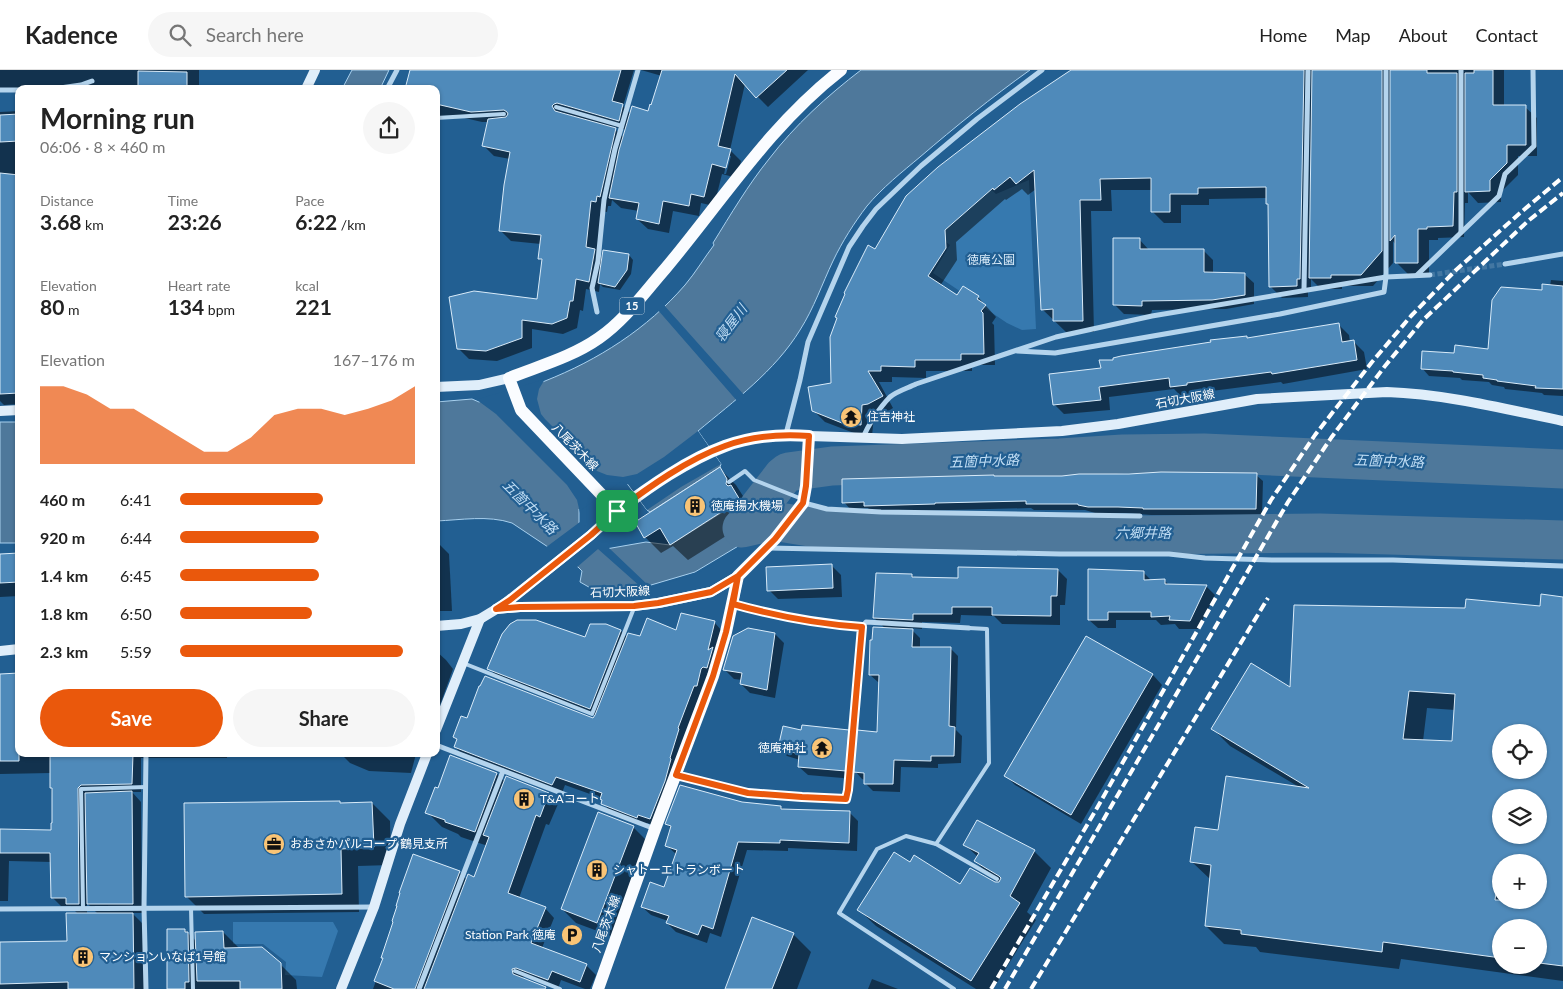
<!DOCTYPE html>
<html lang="en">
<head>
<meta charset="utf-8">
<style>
	:root { --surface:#fff; --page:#f6f6f6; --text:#222; --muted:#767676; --line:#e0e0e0; --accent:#ea580c }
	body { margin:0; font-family:Lato,"Noto Sans JP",sans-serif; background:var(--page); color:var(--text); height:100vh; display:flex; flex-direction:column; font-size:19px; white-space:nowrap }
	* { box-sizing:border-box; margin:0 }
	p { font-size:16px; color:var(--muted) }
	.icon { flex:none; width:28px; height:28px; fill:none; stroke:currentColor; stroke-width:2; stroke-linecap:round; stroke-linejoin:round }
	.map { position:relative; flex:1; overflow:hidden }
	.details { position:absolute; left:15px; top:15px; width:425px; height:672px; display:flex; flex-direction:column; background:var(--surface); border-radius:10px; box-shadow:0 1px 4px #0004 }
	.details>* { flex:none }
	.tools { position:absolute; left:1492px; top:654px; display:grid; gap:10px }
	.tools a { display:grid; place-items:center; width:55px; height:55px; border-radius:50%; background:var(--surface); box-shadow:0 1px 4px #0004; font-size:25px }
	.pin { position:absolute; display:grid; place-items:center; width:42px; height:42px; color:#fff; margin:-21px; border-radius:10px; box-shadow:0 2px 8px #0006 }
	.round { display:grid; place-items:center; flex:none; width:52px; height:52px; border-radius:26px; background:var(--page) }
	.headline { display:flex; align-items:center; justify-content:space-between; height:85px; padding:0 25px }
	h1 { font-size:28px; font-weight:700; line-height:38px }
	.figures { display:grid; grid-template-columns:repeat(3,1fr); gap:8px; height:85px; padding:5px 25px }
	.figures div { display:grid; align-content:center }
	.figures b { font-size:21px; font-weight:700 }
	.figures small { font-size:14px; font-weight:400 }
	.figures p { font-size:14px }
	.chart { height:140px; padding:10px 25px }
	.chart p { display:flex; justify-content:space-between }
	.chart svg { width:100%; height:90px; margin-top:5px; fill:var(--accent); opacity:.7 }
	.action { display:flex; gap:10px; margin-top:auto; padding:10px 25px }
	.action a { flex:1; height:58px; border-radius:30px; background:var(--accent); color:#fff; font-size:20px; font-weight:700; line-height:58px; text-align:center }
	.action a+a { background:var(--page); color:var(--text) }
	ul { padding:0 25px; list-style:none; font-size:16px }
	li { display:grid; grid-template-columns:80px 60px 1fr; align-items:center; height:38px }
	li i { height:12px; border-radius:6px; background:var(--accent) }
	header { display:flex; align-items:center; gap:30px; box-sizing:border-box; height:70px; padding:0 25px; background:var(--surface); border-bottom:1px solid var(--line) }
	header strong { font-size:24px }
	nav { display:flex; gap:28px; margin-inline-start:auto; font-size:18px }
	.search { width:350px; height:45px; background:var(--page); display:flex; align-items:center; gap:12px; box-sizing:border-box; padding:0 18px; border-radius:28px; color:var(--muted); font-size:19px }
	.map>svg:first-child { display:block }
	.green { fill:#3679af }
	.water { fill:#4e789b; stroke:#a8d0ee }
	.pier { fill:#225f92 }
	.shadow { fill:#0007; fill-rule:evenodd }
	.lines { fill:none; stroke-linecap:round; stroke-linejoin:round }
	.river { stroke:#4e789b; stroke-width:39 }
	.building { fill:#4f8aba; stroke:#d9ebf9; fill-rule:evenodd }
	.street-tunnel { stroke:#4377a2; stroke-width:5; stroke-dasharray:5 2.5; stroke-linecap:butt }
	.lane { stroke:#b4d4ed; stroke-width:4 }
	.street { stroke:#b4d4ed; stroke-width:5 }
	.secondary { stroke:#e0eefa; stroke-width:10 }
	.primary { stroke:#fafcff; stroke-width:12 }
	.rail { stroke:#fff; stroke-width:4; stroke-dasharray:9 4; stroke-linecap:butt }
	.route-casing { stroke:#fff; stroke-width:10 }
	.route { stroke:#ea580c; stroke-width:6 }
	.labels { text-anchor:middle; stroke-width:4.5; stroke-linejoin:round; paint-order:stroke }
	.shield { fill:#225f92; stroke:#bdcfde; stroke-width:1 }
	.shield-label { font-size:11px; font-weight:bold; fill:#fff }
	.park-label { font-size:12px; fill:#d9ebf9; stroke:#225f92 }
	.street-label { font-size:12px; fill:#fff; stroke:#225f92 }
	.poi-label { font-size:12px; fill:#fff; stroke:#225f92; text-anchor:start }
	.water-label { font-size:14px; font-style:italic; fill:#c0ddf4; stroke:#225f92 }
</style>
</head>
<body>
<header>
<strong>Kadence</strong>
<div class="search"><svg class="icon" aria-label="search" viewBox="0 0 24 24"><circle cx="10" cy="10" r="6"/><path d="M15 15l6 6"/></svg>Search here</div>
<nav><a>Home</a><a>Map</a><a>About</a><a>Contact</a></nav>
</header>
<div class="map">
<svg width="1563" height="919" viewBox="0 0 1563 919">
	<rect width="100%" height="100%" fill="#225f92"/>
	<g class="green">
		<polygon points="1029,110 1036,259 1022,260 1007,253 933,203 950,175 927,158 982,111 996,124"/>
		<polygon points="233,852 333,852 338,861 322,907 285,905 286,892 263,874 233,874"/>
	</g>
	<g class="water">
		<polygon points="352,0 389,0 380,19 342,19"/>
		<path d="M861,0H1030C992,27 955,57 920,87C902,102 882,118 867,136C854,153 842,172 833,191C822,214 814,238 800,260C775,301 734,331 698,361L721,394L720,397L650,442L647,440L623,408L579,439V453L606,479L646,472L670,475L745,428L760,415L780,397L794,391V414L785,432L760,463L695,502L651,515L599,521L594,520L580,512L582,501L578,497L512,453C488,445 461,450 436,451V332L472,329L479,332C500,325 523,320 545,311C598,290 647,259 685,215C696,202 704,188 714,175L713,173C731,144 748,115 769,89C795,55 827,26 861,0Z"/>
		<rect x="0" y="352" width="19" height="121"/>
	</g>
	<g class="pier">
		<polygon points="663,234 745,326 740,330 738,332 657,239"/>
		<polygon points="545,309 539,319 537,329 541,344 545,349 597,401 607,405 623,407 637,404 664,387 698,361 721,394 681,417 647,440 628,414 625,415 622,411 581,440 580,443 577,430 567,415 496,344 473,327 479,329"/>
		<polygon points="580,452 588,458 650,517 695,503 720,490 696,504 651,518 642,518 598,479 576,498 545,478"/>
	</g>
	<g class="shadow">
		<polygon points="0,0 199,0 199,19 19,19 0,21"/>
		<path d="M433,0H634L623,36L631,44L649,42L652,36L662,6L641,0H808L768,37L745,14L730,80L741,91L737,108L722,104L714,136L701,133L699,146L673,141L669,163L648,159L637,149L639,141L621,138L612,130L611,136H608L607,142L602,141L597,183L603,189L604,182L629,185L633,190L631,204L620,220L603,217L600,214L599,222L586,219L583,241L580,240L577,258L563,264L532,259V278L497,291L469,289L458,278L538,231L543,192L540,188L541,174L511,171L500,160L510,89L494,86L484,76L489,52H482L456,46L455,49L436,45V19ZM612,56L626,60L624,68ZM728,86H731L726,104H724Z"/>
		<polygon points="1073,0 1504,0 1504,37 1525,37 1537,48 1537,86 1518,86 1518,105 1501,122 1501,132 1478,133 1468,122 1468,133 1465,133 1464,167 1438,168 1438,170 1429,170 1429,204 1408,204 1396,192 1396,175 1393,171 1393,193 1373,216 1342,216 1342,219 1321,219 1311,209 1311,220 1308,220 1308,227 1282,228 1270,216 1269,135 1267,133 1267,128 1209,129 1209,135 1181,135 1181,153 1164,153 1152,141 1152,120 1111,120 1112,141 1091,141 1094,262 1066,262 1042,239 1036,119 1028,125 1022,119 1006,130 1005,129 956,172 957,190 940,216 957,227 978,227 996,247 992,253 994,255 995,295 972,295 972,301 926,301 926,308 892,307 892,312 879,312 893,338 880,346 874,346 872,366 854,363 825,352 813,340 832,314 875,180"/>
		<polygon points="19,41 19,83 16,83 17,106 0,283 0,42"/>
		<polygon points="1139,169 1149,180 1203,180 1213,190 1213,204 1244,204 1254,213 1254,234 1226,239 1152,240 1151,245 1124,244 1115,235"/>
		<polygon points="1551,210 1563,211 1563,326 1544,325 1542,323 1505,319 1504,317 1492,315 1489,312 1462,310 1460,308 1429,306 1422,298 1456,284 1489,280 1543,221 1550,216"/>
		<polygon points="1339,255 1349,265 1350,272 1353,271 1364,282 1367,299 1283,314 1281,312 1196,323 1196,325 1181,326 1174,319 1109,327 1110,340 1064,344 1054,334 1115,291 1247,267 1249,269"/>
		<polygon points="19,300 19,334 4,335 0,331 0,302"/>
		<polygon points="720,399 736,415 743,426 742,428 747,433 756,447 688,490 673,476 661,483 645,467"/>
		<polygon points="1256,405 1263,411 1262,445 1151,445 1125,443 1095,443 1085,440 1034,440 1031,438 871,442 868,438 850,439 844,432 995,408"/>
		<polygon points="436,471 449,484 452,541 436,541"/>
		<polygon points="19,484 19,526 0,527 0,485"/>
		<polygon points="831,495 841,505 842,527 778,529 769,520"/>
		<polygon points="1058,500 1067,509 1065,535 1060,535 1060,555 1002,554 994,546 961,545 960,553 922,552 922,559 910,558 920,568 920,578 950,578 958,586 956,660 962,666 961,693 938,694 938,698 901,697 900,722 873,721 865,713 865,710 862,709 855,701 854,709 808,705 799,697 800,690 787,686 779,678 802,662 849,661 857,669 878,663 880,612 878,612 870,605 886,559 874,548 912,505 915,508 960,509"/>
		<polygon points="1143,502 1152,511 1164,510 1169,515 1206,516 1215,525 1198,559 1179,559 1175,554 1161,555 1156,550 1116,550 1116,558 1098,558 1089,550"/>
		<path d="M1563,528V911L1401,889L1399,899L1260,882L1256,877L1224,874L1206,856L1211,810L1192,792L1219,761L1299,717L1230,676L1212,658L1292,619L1467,540L1541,537ZM1427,638L1455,640L1453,672L1423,671ZM1501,662H1539V700H1501ZM1501,728H1539V765H1501ZM1501,792H1539V830H1501ZM1501,858H1539V895H1501Z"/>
		<polygon points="714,552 723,562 659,757 647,753 646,756 612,743 603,733 603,731 601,728 565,715 562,723 464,686 455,677 458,670 454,667 468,650 593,649 596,646 498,607 489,598 585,569 621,561 628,568 640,567 677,561"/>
		<polygon points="748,559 775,564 784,573 775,628 750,623 741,614 742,610 734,609 725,600"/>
		<polygon points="1086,567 1153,605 1162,615 1081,754 1015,715 1006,706"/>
		<polygon points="436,581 446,590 453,599 436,646"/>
		<path d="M0,605L19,684H227V688H141V722H132L141,732L142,843H132L147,858V919H0V873L68,872L78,844L70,836H61L52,827V792L9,791L8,831H0V760L52,761L53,754L51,703L0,704ZM87,833L98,844H87Z"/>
		<polygon points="341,684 416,684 411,703 369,701 350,693"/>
		<polygon points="451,687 497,704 505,712 506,708 549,724 558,734 549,755 546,754 519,828 545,838 554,848 542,878 587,896 596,905 590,919 585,919 561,910 558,919 527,906 523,907 521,909 546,919 373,919 384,889 382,887 459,802 467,810 475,809 488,776 461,767 458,764 442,757 427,742 439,719"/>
		<polygon points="340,733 341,734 372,733 390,751 391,795 358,796 359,842 204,844 186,826"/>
		<polygon points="741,733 781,737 784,740 849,742 858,751 857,781 788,778 788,781 747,780 721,867 710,863 707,873 676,862 667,853 668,851 651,845 642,837 665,819 677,785 666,775 672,759 667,754"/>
		<polygon points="633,757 647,771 611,866 576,853 562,839"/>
		<polygon points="965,775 1034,781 1051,798 1027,842 1036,850 993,919 976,919 876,856 859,840 910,793 960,815 1001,813 992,808 975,791 978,787"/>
		<polygon points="185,860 197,872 223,862 239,878 280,894 296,910 297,919 168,919"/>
		<polygon points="793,864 811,882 797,919 726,919"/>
		<polygon points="872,909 898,919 868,919"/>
	</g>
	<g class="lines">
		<g class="river">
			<polyline points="759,437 783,406 788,402 832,396 1060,388 1123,384 1204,383 1563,399"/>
			<polyline points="742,458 773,451 816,458 944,462 1147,465 1320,463 1563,470"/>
		</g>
	</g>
	<g class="building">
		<polygon points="410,0 621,0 612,31 623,34 619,51 557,33 554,34 552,36 555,41 616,58 600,127 597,126 596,132 591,131 586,177 595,179 589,212 576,209 573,231 570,231 567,248 552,254 522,250 522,268 486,281 457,279 449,227 474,221 537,229 542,189 538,189 541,165 499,161 504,115 510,82 482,76 488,49 506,47 508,44 507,42 504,40 471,42 436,34 436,19 405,19"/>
		<polygon points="662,0 787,0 756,28 735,4 718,76 731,79 726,98 712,94 704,127 691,124 689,136 663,131 659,154 636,149 639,133 609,128 619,80 632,36 648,41 650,34 651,35"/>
		<polygon points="1071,0 1304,0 1300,209 1297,209 1297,216 1269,217 1268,134 1266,134 1266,117 1198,118 1198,124 1170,124 1170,142 1151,142 1151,108 1100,109 1101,130 1080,130 1083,251 1053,251 1053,239 1041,240 1034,100 1016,114 1010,107 994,120 993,118 945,160 946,178 928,206 957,225 963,216 979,226 977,229 986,235 981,241 983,243 984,284 961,284 961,290 915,290 915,297 881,296 881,301 868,301 883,326 868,334 862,335 861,355 842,353 812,341 808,317 831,313 830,267 837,248 835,247 845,224 844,223 868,175 875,179 906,126 938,97 1020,34"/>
		<polygon points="1312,0 1382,0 1382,181 1361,205 1331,205 1331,208 1309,208"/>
		<polygon points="1390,0 1427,0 1427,3 1457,3 1457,122 1454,122 1453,156 1427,157 1427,159 1418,159 1418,193 1395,193 1395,165 1390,171"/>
		<polygon points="1474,0 1493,0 1493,35 1526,35 1526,75 1507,75 1507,93 1490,110 1490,121 1465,122 1465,3 1474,3"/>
		<polygon points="138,1 187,2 187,19 138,19"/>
		<polygon points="19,44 19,71 0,72 0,45"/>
		<polygon points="0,103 19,105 19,323 0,324"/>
		<polygon points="1113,168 1140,168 1140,179 1204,179 1204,202 1245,203 1245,225 1212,230 1142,231 1142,236 1113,235"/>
		<polygon points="603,180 629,184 627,200 615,217 598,213"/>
		<polygon points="1542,214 1563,216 1563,319 1535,318 1536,316 1497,311 1497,310 1483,308 1483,305 1453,302 1453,301 1421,299 1422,281 1454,283 1455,275 1488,279 1492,230 1501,217 1542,220"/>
		<polygon points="1339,253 1342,272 1354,270 1357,290 1272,304 1271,302 1187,313 1187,315 1170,317 1169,308 1099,317 1101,330 1053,335 1049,304 1101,298 1099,290 1113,290 1113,288 1121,286 1211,272 1210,270 1247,266 1247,268"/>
		<polygon points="720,397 727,409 726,414 728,416 731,415 740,430 670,475 660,458 644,468 635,452"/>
		<polygon points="1161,402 1257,403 1256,439 1143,439 1143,438 1118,437 1088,437 1078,435 1078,434 1026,434 1026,431 935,433 935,434 864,436 864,432 842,433 842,409 994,405 994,406 1062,406 1079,404 1129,404"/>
		<polygon points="19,483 19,512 0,513 0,484"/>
		<polygon points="832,494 833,518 767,521 766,497"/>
		<polygon points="958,497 1058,499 1057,526 1051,526 1051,546 992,545 992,537 952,537 952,544 913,544 913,550 873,548 876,503 912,504 912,507 958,508"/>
		<polygon points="1088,499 1144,501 1144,510 1165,509 1165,514 1207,515 1190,551 1169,550 1170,546 1151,547 1151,542 1108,542 1108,550 1088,550"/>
		<path d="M1541,524L1563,527V896L1539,893V858H1501V888L1383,872L1382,882L1241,864V860L1205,856L1211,795L1190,792L1195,757L1218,760L1226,706L1309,718L1211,659L1251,593L1290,617L1294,535L1465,538L1466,529L1540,536ZM1409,621L1455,624L1452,671L1403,669ZM1501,662H1539V700H1501ZM1501,728H1539V765H1501ZM1500,792H1539V830H1495Z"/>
		<polygon points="681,543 715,551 708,580 713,577 707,598 703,597 701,599 697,616 694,616 678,658 679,659 670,688 671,689 665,711 650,749 638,745 637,748 601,734 602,730 600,729 602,723 556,707 552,715 454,677 457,669 453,667 461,646 467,648 479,616 480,616 485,606 593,648 595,645 628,563 640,566 647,548 676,560"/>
		<polygon points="517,550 536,550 585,567 590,554 606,554 621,560 590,639 487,599 502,564 510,554"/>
		<polygon points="873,557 913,559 912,577 951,577 949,656 955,657 954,686 931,686 931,691 894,690 893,714 864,714 864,703 853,702 857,660 877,662 879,605 869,605 870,570 872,570"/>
		<polygon points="748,558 775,563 767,620 740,614 742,603 723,600 733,566"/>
		<polygon points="1086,566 1153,604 1071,745 1004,706"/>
		<polygon points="19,603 19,691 0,691 0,604"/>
		<polygon points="802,655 849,660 846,701 798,697 799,684 778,678 783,656 801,660"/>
		<polygon points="50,684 133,684 132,714 81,715 78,718 79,834 66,834 66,828 51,828 50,783 0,783 0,759 51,760 51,753 52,753 52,718 50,718"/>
		<polygon points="450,685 497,703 475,762 445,752 445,750 425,743 435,717 438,718"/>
		<polygon points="506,706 549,723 540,747 536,745 508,823 546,837 531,873 587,894 580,912 552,901 548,910 516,898 512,899 513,904 546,917 545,919 424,919 468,804 474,807 489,767 483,765"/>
		<polygon points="680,715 742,732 781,736 781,739 850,741 849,773 780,770 780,773 738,772 713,859 702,855 698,865 666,853 669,846 641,837 650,812 664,817 677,780 665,776 671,756 665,754"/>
		<polygon points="132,721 133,834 87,834 85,723"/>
		<polygon points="340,731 340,733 372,732 374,777 341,779 342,824 185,827 184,733"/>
		<polygon points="598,742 634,756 597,853 561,839"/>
		<polygon points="977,750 1035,780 1010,826 1020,833 971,911 857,840 894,782 910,792 914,785 960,814 970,798 995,812 999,812 1001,808 999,806 974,791 979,783 963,775"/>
		<polygon points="413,784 460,801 415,919 394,919 374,911 383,888 381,888 393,852 392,851 397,836 396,836 400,823 399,823"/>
		<polygon points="66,843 133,843 134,919 68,919 68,912 0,914 0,872 67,871"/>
		<polygon points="752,847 794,863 772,919 725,919"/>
		<polygon points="167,859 185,859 185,862 188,862 189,912 185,912 185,919 167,919"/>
		<polygon points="223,861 224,878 262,877 281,893 282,919 240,919 240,911 197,911 195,862"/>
	</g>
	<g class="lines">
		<polyline class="street-tunnel" points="1430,205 1505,194"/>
		<g class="lane">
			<polyline points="556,37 622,56"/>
			<polyline points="436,48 504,44"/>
			<polyline points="729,412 745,401 754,410 802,429"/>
			<polyline points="969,558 987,559 989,693 936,774 997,809"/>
			<polyline points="463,593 592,644 634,538"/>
			<polyline points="846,729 848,720 862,557"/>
			<polyline points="936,774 906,766 877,779 839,843 954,919"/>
			<polyline points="83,838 81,719 146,717"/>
			<polyline points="191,838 193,919"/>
			<polyline points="515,901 560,919"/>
		</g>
		<g class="street">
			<polyline points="53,19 81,15 92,11"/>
			<polyline points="387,19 397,0"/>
			<polyline points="0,20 19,20"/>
			<polyline points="1461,162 1461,0"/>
			<polyline points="1505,194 1563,184"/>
			<polyline points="1417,205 1499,126 1505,104 1534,76 1533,0"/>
			<polyline points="1304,219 1308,0"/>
			<polyline points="597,242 592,218 598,191 604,130 615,79 638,0"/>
			<polyline points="1017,281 1055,283 1280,244 1384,222 1386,207 1386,0"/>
			<polyline points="786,364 800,310 808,272 849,177 863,156 876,139 921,96 977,49 1042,0"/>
			<path d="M863,368C868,355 880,337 890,327C897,321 908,318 916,314L1056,267L1152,246L1386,207L1430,205"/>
			<polyline points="804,433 827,439 881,442 1140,446"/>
			<polyline points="769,478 1060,484 1169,484 1205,488 1273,490 1393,490 1563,496"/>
			<path d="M733,534C776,546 818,554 862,557L866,552L969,558"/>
			<polyline points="436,675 655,759"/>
			<polyline points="146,684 144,838 146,919"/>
			<polyline points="676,705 748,723 802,727 846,729"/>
			<polyline points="0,839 374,837"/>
			<polyline points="419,919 503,701"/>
		</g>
		<g class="secondary">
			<polyline points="306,19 315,0"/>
			<polyline points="436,317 479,315 509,308"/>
			<polyline points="0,341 19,340"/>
			<path d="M809,366L902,369L1062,361L1118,354L1257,329L1387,322C1446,324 1505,339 1563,351"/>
			<polyline points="496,539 520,537 634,536 659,533 711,522 738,506"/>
			<polyline points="436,556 461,554 480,549 503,535 591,465 617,441"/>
			<polyline points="0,581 19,579"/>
			<polyline points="436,660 480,549"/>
			<polyline points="341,919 374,837 400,754 427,684"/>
		</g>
		<path class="primary" d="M598,919L655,759L713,606L726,562L738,506L775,469L803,433L806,416L809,366C781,364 752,366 725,376C687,390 649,417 617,441L521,340L509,308C539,296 572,287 599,268C625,250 644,223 665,199C722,131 770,55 841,0"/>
		<g class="rail">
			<polyline points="991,919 1097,738 1271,430 1315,365 1372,292 1411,246 1456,200 1520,143 1563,107"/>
			<polyline points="1005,919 1288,432 1331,368 1385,296 1423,250 1528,151 1563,123"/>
			<polyline points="1031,919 1268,528"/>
		</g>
	</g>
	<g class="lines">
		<g class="route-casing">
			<path id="route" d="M617,441C649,417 688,389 725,376C752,366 781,364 809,366L806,416L803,433L775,469L738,506L726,562L713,606L676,705L748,723L802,727L846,729L848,720L862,557C818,554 776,546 733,534L738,506L711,522L658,533L634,536L520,537L496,539L510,530L591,465L617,441"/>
		</g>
		<use href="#route" class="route"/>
	</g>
	<defs>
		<g id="temple-disc" transform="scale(1.125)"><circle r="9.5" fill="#f9c476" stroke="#225f92"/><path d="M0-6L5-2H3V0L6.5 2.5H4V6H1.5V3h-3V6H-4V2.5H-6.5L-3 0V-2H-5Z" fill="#111"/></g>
		<g id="building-disc" transform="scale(1.125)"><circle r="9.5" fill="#f9c476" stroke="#225f92"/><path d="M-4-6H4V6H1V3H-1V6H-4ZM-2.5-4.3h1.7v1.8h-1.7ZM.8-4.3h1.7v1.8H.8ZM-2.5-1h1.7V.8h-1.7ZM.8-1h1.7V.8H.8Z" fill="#111"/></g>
		<g id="office-disc" transform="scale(1.125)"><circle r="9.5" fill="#f9c476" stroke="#225f92"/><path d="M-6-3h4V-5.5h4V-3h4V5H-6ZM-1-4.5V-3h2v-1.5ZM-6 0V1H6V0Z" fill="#111"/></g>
		<g id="parking-disc" transform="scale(1.125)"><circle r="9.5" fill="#f9c476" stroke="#225f92"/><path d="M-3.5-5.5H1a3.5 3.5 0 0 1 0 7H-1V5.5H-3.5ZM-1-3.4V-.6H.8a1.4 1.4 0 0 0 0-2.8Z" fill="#111"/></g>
	</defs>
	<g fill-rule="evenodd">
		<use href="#temple-disc" x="851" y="347"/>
		<use href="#building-disc" x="695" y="436"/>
		<use href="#temple-disc" x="822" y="678"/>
		<use href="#building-disc" x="524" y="729"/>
		<use href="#office-disc" x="274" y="774"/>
		<use href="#building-disc" x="597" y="800"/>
		<use href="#parking-disc" x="572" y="865"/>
		<use href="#building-disc" x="83" y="887"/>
	</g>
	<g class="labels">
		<rect class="shield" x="619.5" y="227.5" width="25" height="17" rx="4"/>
		<g class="shield-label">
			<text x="632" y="240">15</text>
		</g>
		<g class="park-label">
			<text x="991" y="194">徳庵公園</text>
		</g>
		<g class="street-label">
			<text transform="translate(1185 329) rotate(-10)" y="4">石切大阪線</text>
			<text transform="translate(575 377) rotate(46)" y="4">八尾茨木線</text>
			<text transform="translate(620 522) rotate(-2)" y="4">石切大阪線</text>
			<text transform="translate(606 854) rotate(-70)" y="4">八尾茨木線</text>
		</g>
		<g class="poi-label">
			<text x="867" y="351">住吉神社</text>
			<text x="711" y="440">徳庵揚水機場</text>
			<text x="806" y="682" text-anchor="end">徳庵神社</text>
			<text x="540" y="733">T&amp;Aコート</text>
			<text x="290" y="778">おおさかパルコープ 鶴見支所</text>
			<text x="613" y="804">シャトーエトランボート</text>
			<text x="556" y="869" text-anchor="end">Station Park 徳庵</text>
			<text x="99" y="891">マンションいなば1号館</text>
		</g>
		<g class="water-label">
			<text transform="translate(731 253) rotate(-53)" y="5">寝屋川</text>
			<text transform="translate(984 391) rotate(-2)" y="5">五箇中水路</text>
			<text transform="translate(1389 391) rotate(2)" y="5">五箇中水路</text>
			<text transform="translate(530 437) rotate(45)" y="5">五箇中水路</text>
			<text x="1143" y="468">六郷井路</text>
		</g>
	</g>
</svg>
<div class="tools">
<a><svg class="icon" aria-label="locate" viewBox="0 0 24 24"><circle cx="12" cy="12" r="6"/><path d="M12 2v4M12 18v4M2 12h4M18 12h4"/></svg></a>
<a><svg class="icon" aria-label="layers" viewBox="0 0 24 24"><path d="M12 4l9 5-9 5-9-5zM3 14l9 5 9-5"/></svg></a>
<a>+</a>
<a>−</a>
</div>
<div class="pin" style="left:617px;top:441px;background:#1e9e55"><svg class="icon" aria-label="arrive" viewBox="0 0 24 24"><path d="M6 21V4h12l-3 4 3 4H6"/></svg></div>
<section class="details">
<div class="headline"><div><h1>Morning run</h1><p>06:06 · 8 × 460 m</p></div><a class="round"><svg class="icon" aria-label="share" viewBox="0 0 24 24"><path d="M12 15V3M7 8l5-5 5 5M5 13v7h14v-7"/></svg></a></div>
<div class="figures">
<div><p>Distance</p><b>3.68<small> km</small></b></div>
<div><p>Time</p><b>23:26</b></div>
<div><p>Pace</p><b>6:22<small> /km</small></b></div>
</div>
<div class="figures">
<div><p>Elevation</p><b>80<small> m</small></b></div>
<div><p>Heart rate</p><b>134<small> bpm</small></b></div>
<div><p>kcal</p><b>221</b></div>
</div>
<div class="chart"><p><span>Elevation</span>167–176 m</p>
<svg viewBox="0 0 160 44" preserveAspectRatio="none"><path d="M0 44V6L10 6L20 10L30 17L40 17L50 24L60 31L70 38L80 38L90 31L100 20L110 17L120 17L130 20L140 17L150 13L160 6V44z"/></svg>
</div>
<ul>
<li><b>460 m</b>6:41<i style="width:61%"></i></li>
<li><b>920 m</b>6:44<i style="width:59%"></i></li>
<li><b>1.4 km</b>6:45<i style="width:59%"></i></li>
<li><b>1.8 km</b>6:50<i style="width:56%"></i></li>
<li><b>2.3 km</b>5:59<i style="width:95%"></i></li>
</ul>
<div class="action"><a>Save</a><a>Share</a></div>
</section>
</div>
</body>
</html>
